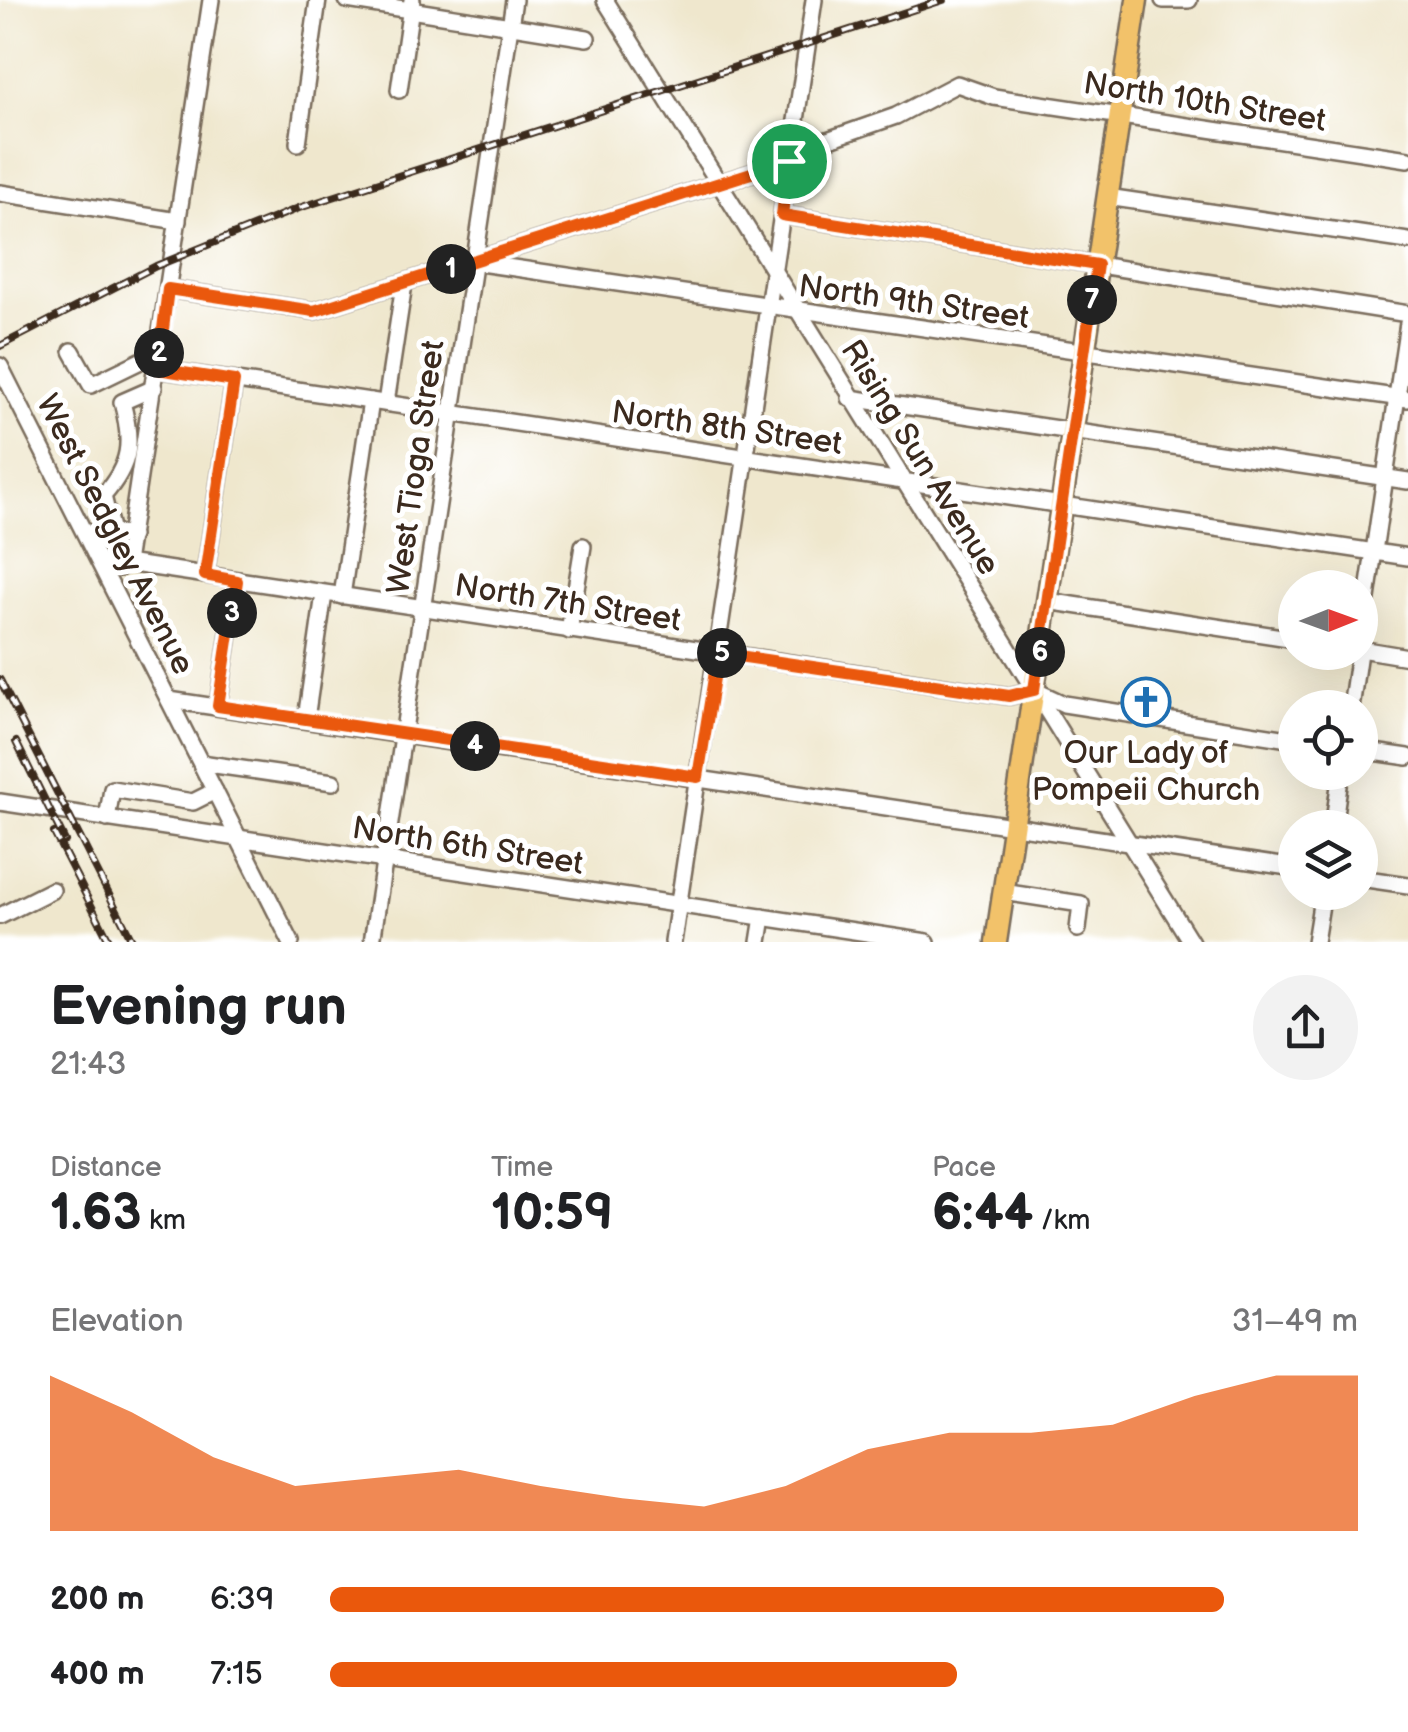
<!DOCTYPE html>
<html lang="en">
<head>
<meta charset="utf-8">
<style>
	:root { --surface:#fff; --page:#f2f2f2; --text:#202124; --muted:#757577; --accent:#ea580c }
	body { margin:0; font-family:"Balsamiq Sans",sans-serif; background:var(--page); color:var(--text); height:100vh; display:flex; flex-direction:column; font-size:38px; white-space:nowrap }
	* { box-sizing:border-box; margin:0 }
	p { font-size:32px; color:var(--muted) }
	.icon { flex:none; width:55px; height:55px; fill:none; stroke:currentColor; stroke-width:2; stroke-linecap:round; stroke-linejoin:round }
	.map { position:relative; height:942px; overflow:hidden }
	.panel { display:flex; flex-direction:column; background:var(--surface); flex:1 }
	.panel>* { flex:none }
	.needle { width:65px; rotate:89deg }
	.controls { position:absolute; left:1278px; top:570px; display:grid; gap:20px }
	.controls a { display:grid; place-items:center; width:100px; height:100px; border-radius:50%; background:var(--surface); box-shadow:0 10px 40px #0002; font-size:50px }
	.pin { position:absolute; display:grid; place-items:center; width:85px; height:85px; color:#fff; margin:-42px; border:5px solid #fff; border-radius:50%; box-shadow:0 2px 10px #0007 }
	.km { position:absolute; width:50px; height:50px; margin:-25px; border-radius:50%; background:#222; color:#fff; font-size:28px; line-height:50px; text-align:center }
	.round { display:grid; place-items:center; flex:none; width:105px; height:105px; border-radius:52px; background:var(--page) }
	.headline { display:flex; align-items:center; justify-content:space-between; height:170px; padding:0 50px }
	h1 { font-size:55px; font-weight:800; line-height:75px }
	.figures { display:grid; grid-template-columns:repeat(3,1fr); gap:15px; height:170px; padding:10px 50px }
	.figures div { display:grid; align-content:center }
	.figures b { font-size:50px; font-weight:800 }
	.figures small { font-size:28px; font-weight:400 }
	.figures p { font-size:28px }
	.chart { height:280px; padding:20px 50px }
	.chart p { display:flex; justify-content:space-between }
	.chart svg { width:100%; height:180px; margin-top:10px; fill:var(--accent); opacity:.7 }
	ul { padding:0 50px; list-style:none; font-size:32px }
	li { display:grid; grid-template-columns:160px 120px 1fr; align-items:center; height:75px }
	li i { height:25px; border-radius:12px; background:var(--accent) }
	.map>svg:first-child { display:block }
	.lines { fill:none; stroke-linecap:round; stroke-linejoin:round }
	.minor-casing { stroke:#7a6c5b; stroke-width:20 }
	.major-casing { stroke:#7a6c5b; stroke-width:25 }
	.minor { stroke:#fff; stroke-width:15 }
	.major { stroke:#f2c26a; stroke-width:20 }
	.rail-casing { stroke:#3b2a1e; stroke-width:8 }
	.rail { stroke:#fff; stroke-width:4; stroke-dasharray:11; stroke-linecap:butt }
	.route-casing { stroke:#fff; stroke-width:20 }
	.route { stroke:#ea580c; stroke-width:12 }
	.labels { text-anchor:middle; stroke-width:10; stroke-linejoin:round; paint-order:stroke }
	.street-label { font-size:32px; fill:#3b2a1e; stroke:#fff }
	.poi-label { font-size:32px; fill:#3b2a1e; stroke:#fff }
</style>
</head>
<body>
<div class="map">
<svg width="1408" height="942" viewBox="0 0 1408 942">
	<rect width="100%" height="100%" fill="#fff"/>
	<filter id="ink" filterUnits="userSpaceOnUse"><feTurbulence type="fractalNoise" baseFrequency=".01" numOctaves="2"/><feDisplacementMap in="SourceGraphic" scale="20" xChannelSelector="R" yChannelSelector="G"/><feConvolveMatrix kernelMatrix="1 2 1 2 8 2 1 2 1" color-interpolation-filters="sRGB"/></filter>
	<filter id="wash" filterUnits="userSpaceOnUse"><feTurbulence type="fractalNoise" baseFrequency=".0048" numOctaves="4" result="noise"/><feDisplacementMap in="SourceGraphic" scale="40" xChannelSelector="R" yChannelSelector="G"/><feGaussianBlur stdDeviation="2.25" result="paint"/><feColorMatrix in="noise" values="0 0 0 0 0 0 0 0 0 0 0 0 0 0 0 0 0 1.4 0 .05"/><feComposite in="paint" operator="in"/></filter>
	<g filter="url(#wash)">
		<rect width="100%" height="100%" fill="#efe7cd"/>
	</g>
	<g filter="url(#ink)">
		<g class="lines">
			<g class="minor-casing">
				<g id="minor">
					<polyline points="347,0 587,38"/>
					<polyline points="605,0 1191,942"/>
					<polyline points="1163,0 1189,0"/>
					<polyline points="399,90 412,0"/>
					<polyline points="298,143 318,0"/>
					<polyline points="790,153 896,116 957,84 994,97 1408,159"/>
					<polyline points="0,193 178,221"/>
					<polyline points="1107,197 1408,241"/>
					<polyline points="782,215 1408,314"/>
					<polyline points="473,262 1408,399"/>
					<polyline points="168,289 314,311 789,161"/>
					<polyline points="72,351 91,385 159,352"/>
					<polyline points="0,366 291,942"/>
					<polyline points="157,369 1408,557"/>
					<polyline points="850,398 1408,481"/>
					<polyline points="386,403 404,284"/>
					<path d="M131,536L112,532L103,496C131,464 133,443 122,402L154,388"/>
					<polyline points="126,563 1009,696 1034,690 1064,704 1295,740"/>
					<polyline points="119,568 126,563 211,0"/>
					<polyline points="205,575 234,381"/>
					<polyline points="342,596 371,401"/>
					<polyline points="1047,601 1295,639"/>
					<polyline points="569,631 583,546"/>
					<polyline points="1360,645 1408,323"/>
					<polyline points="1360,649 1408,657"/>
					<polyline points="169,700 1295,868"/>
					<polyline points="218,706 237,581"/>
					<polyline points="1351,708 1359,652"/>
					<polyline points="306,719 324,594"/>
					<polyline points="1360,750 1408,757"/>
					<polyline points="201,763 333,782"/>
					<polyline points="0,802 927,942"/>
					<polyline points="107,819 112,789 193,802 215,791"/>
					<polyline points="1333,828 1341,772"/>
					<polyline points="1360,878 1408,885"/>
					<polyline points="1003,892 1081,904 1078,929"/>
					<polyline points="0,916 52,890"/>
					<polyline points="372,942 514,0"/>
					<polyline points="673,942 814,0"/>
					<polyline points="759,942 763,917"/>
					<polyline points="1315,942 1323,892"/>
				</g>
			</g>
			<g class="major-casing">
				<polyline id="major" points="996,942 1137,0"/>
			</g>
			<use href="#minor" class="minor"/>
			<use href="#major" class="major"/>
			<g class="rail-casing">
				<g id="rail">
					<polyline points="0,346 156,266 299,208 943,0"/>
					<polyline points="0,680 133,942"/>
					<polyline points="16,742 65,841"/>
					<polyline points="54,833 110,942"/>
				</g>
			</g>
			<use href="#rail" class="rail"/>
		</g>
	</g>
	<g class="lines" filter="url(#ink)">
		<g class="route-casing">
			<polygon id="route" points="789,161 782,215 1097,265 1034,690 1009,696 718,653 698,777 218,706 237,581 205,575 234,381 158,369 168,289 314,311"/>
		</g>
		<use href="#route" class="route"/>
	</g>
	<defs>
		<g id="church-ring" transform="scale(2.5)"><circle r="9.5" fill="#fff" stroke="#1f6fb2" stroke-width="1.5"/><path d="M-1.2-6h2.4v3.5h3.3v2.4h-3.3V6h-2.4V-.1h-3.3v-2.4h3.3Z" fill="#1f6fb2"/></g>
	</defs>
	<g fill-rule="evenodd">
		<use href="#church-ring" x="1146" y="702"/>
	</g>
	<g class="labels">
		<g class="street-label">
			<text transform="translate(1205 101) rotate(9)" y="11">North 10th Street</text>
			<text transform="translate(914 301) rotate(8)" y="11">North 9th Street</text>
			<text transform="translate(727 427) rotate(8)" y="11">North 8th Street</text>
			<text transform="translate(921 457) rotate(58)" y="11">Rising Sun Avenue</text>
			<text transform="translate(415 467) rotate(-82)" y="11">West Tioga Street</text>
			<text transform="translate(116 534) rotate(63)" y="11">West Sedgley Avenue</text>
			<text transform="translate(568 602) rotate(9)" y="11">North 7th Street</text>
			<text transform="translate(468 845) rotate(9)" y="11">North 6th Street</text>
		</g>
		<g class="poi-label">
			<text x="1146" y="763">Our Lady of<tspan x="1146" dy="37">Pompeii Church</tspan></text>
		</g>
	</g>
</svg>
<div class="controls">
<a><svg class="needle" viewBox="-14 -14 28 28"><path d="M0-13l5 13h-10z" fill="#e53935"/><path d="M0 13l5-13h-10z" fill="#757577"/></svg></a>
<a><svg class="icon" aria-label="locate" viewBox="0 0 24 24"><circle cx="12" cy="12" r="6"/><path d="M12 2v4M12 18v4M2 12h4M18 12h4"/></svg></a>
<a><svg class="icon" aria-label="layers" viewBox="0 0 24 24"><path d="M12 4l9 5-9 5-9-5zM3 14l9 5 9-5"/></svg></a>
</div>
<div class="pin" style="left:789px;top:161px;background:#1e9e55"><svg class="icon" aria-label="arrive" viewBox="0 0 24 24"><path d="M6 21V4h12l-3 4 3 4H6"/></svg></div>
<b class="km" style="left:451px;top:269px">1</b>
<b class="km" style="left:159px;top:353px">2</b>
<b class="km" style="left:232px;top:613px">3</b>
<b class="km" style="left:475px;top:746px">4</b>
<b class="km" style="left:722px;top:653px">5</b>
<b class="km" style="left:1040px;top:652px">6</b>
<b class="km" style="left:1092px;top:300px">7</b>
</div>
<section class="panel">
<div class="headline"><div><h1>Evening run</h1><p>21:43</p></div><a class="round"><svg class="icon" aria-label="share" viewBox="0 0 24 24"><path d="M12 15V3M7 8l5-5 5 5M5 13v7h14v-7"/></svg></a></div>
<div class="figures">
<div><p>Distance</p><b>1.63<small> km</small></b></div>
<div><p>Time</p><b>10:59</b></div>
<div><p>Pace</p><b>6:44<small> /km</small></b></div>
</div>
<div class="chart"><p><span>Elevation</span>31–49 m</p>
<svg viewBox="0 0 160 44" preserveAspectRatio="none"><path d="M0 44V6L10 15L20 26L30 33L40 31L50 29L60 33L70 36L80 38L90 33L100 24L110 20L120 20L130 18L140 11L150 6L160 6V44z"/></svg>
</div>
<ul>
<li><b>200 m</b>6:39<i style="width:87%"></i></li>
<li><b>400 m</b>7:15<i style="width:61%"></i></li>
</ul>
</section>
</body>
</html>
